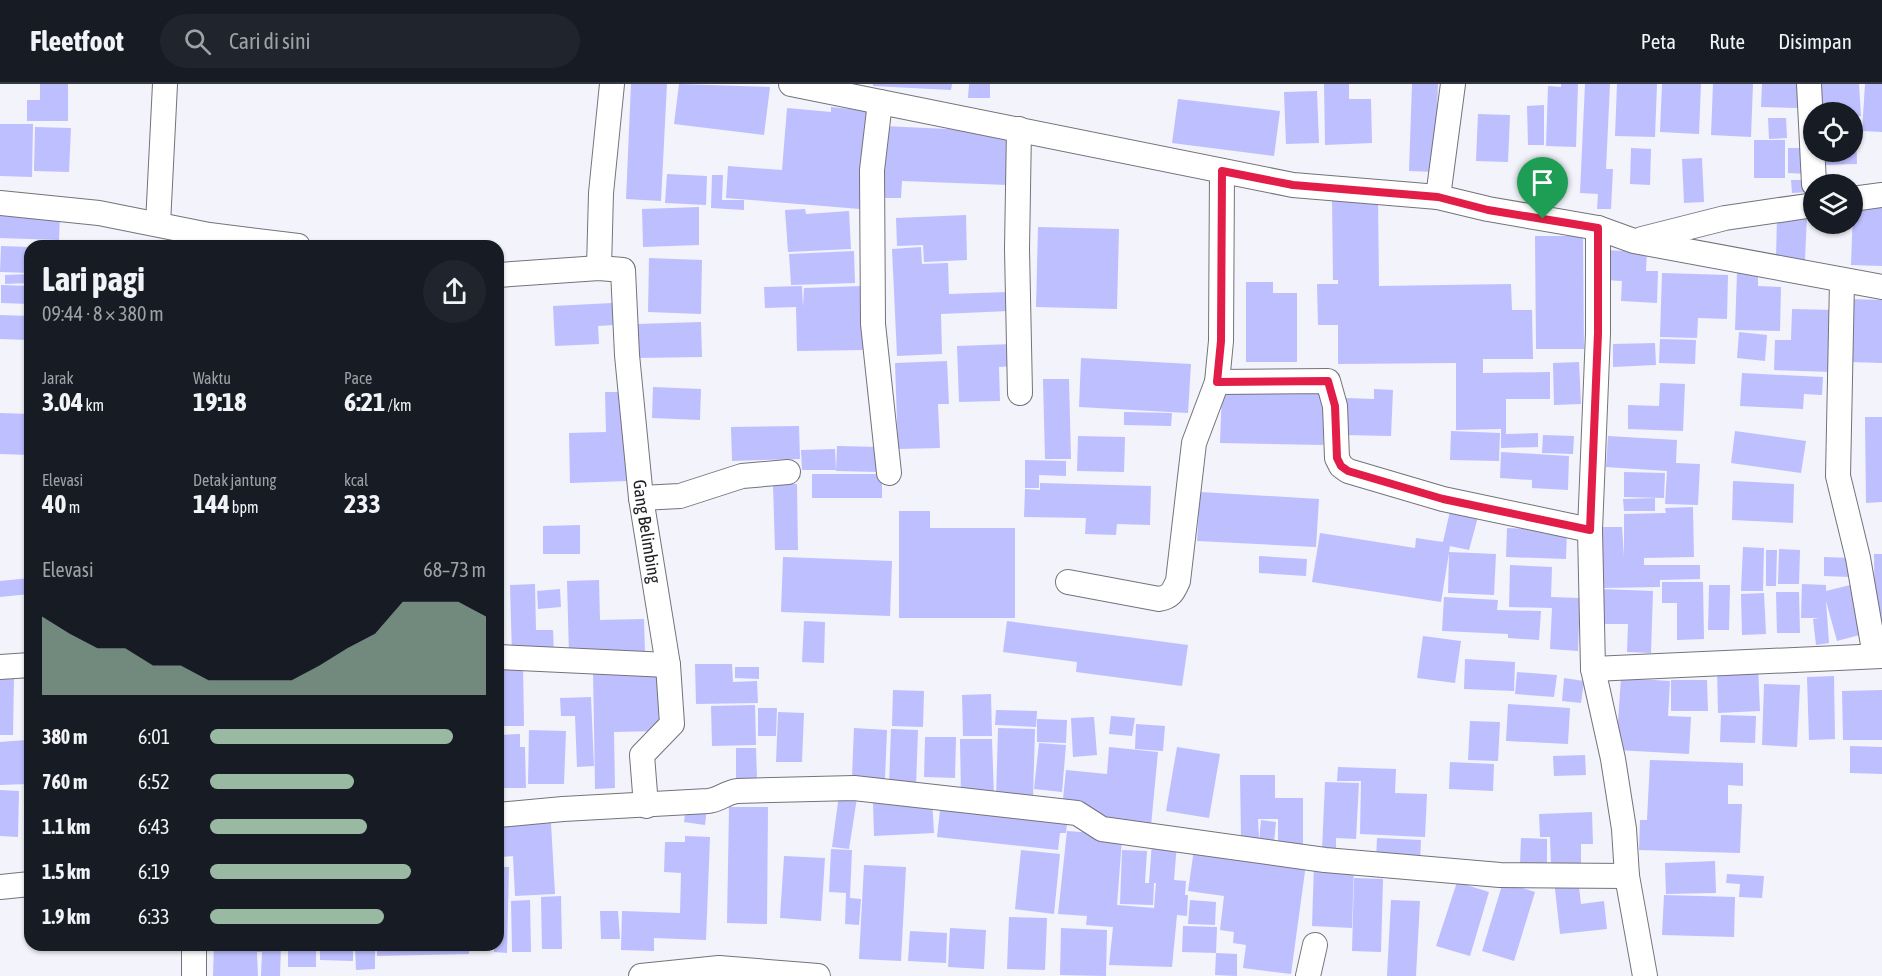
<!DOCTYPE html>
<html lang="id">
<head>
<meta charset="utf-8">
<style>
	:root { --surface:#171b24; --page:#20242c; --text:#f1f3f6; --muted:#9ea1a6; --line:#363941; --accent:#99b9a3 }
	body { margin:0; font-family:"Asap Condensed",sans-serif; background:var(--page); color:var(--text); height:100vh; display:flex; flex-direction:column; font-size:22px; white-space:nowrap }
	* { box-sizing:border-box; margin:0 }
	p { font-size:20px; color:var(--muted) }
	.icon { flex:none; width:33px; height:33px; fill:none; stroke:currentColor; stroke-width:2; stroke-linecap:round; stroke-linejoin:round }
	.map { position:relative; flex:1; overflow:hidden }
	.panel { position:absolute; left:24px; top:156px; width:480px; height:711px; display:flex; flex-direction:column; background:var(--surface); border-radius:18px; box-shadow:0 2px 4px #0004 }
	.panel>* { flex:none }
	.tools { position:absolute; left:1803px; top:18px; display:grid; gap:12px }
	.tools a { display:grid; place-items:center; width:60px; height:60px; border-radius:50%; background:var(--surface); box-shadow:0 2px 4px #0004; font-size:30px }
	.pin { position:absolute; display:grid; place-items:center; width:51px; height:51px; color:#fff; margin:-62px -26px; border-radius:50% 50% 50% 0; rotate:-45deg; box-shadow:0 0 6px #0007 }
	.pin .icon { rotate:45deg }
	.round { display:grid; place-items:center; flex:none; width:63px; height:63px; border-radius:32px; background:var(--page) }
	.head { display:flex; align-items:center; justify-content:space-between; height:102px; padding:0 18px }
	h1 { font-size:33px; font-weight:700; line-height:45px }
	.figures { display:grid; grid-template-columns:repeat(3,1fr); gap:9px; height:102px; padding:6px 18px }
	.figures div { display:grid; align-content:center }
	.figures b { font-size:26px; font-weight:700 }
	.figures small { font-size:16px; font-weight:400 }
	.figures p { font-size:16px }
	.chart { height:168px; padding:12px 18px }
	.chart p { display:flex; justify-content:space-between }
	.chart svg { width:100%; height:108px; margin-top:6px; fill:var(--accent); opacity:.7 }
	ul { padding:0 18px; list-style:none; font-size:20px }
	li { display:grid; grid-template-columns:96px 72px 1fr; align-items:center; height:45px }
	li i { height:15px; border-radius:8px; background:var(--accent) }
	header { display:flex; align-items:center; gap:36px; box-sizing:border-box; height:84px; padding:0 30px; background:var(--surface); border-bottom:2px solid var(--line) }
	header strong { font-size:28px }
	nav { display:flex; gap:33px; margin-inline-start:auto; font-size:21px }
	.search { width:420px; height:54px; background:var(--page); display:flex; align-items:center; gap:15px; box-sizing:border-box; padding:0 21px; border-radius:33px; color:var(--muted); font-size:22px }
	.map>svg:first-child { display:block }
	.building { fill:#bebfff }
	.lines { fill:none; stroke-linecap:round; stroke-linejoin:round }
	.minor-casing { stroke:#73737a; stroke-width:26 }
	.minor { stroke:#fff; stroke-width:24 }
	.route-casing { stroke:#fff; stroke-width:12 }
	.route { stroke:#e11d48; stroke-width:8 }
	.labels { text-anchor:middle; stroke-width:4.5; stroke-linejoin:round; paint-order:stroke }
	.street-label { font-size:18px; fill:#1f1f22; stroke:#fff }
</style>
</head>
<body>
<header>
<strong>Fleetfoot</strong>
<div class="search"><svg class="icon" aria-label="search" viewBox="0 0 24 24"><circle cx="10" cy="10" r="6"/><path d="M15 15l6 6"/></svg>Cari di sini</div>
<nav><a>Peta</a><a>Rute</a><a>Disimpan</a></nav>
</header>
<div class="map">
<svg width="1882" height="892" viewBox="0 0 1882 892">
	<rect width="100%" height="100%" fill="#f3f3fb"/>
	<g class="building">
		<polygon points="40,0 68,0 68,37 27,37 27,16 40,16"/>
		<polygon points="631,0 667,0 661,117 626,115"/>
		<polygon points="679,0 770,3 764,51 674,40"/>
		<polygon points="873,0 952,0 951,6 873,2"/>
		<polygon points="969,0 990,0 990,14 968,14"/>
		<polygon points="1324,0 1349,0 1349,15 1371,15 1372,59 1325,61"/>
		<polygon points="1412,0 1438,0 1435,88 1409,87"/>
		<polygon points="1561,0 1578,0 1576,63 1546,62 1548,2 1561,3"/>
		<polygon points="1585,0 1610,0 1606,85 1613,85 1611,125 1597,125 1598,110 1580,109"/>
		<polygon points="1617,0 1657,0 1655,53 1615,52"/>
		<polygon points="1662,0 1701,0 1699,50 1660,48"/>
		<polygon points="1713,0 1753,0 1751,53 1711,51"/>
		<polygon points="1762,0 1798,0 1798,24 1761,23"/>
		<polygon points="1820,0 1859,0 1861,32 1852,33 1852,28 1821,28"/>
		<polygon points="1865,0 1882,0 1882,48 1862,47"/>
		<polygon points="1317,7 1319,59 1286,60 1284,8"/>
		<polygon points="1178,15 1280,27 1274,72 1172,59"/>
		<polygon points="1544,21 1544,61 1528,61 1527,22"/>
		<polygon points="831,23 868,27 860,125 726,114 728,82 782,86 787,24 831,28"/>
		<polygon points="1478,30 1510,31 1508,78 1476,77"/>
		<polygon points="1768,34 1786,34 1787,54 1769,55"/>
		<polygon points="0,40 33,40 32,93 0,92"/>
		<polygon points="884,42 1011,48 1008,101 902,97 901,114 881,114"/>
		<polygon points="1852,42 1856,42 1857,80 1820,81 1820,68 1852,68"/>
		<polygon points="35,43 71,44 69,88 34,87"/>
		<rect x="1754" y="56" width="31" height="38"/>
		<polygon points="1631,64 1651,65 1650,101 1630,100"/>
		<polygon points="1788,64 1807,64 1807,90 1788,89"/>
		<polygon points="1702,74 1704,118 1684,119 1682,75"/>
		<polygon points="667,90 707,92 706,121 665,119"/>
		<polygon points="712,91 723,91 722,116 744,116 744,126 711,124"/>
		<polygon points="1791,96 1809,96 1810,108 1792,109"/>
		<polygon points="1332,114 1378,114 1379,202 1511,200 1512,226 1532,226 1533,275 1483,275 1483,289 1550,288 1550,315 1506,315 1506,350 1538,349 1538,363 1501,364 1501,345 1456,346 1456,279 1338,280 1338,241 1318,241 1317,200 1338,200 1338,196 1333,196"/>
		<polygon points="1874,114 1882,115 1882,182 1851,181 1853,124 1873,125"/>
		<polygon points="699,123 699,161 643,163 642,125"/>
		<polygon points="805,125 806,130 849,127 851,165 788,168 785,126"/>
		<polygon points="0,127 60,129 59,156 0,154"/>
		<polygon points="966,131 967,176 924,178 923,161 897,162 896,134"/>
		<polygon points="1777,131 1807,132 1805,176 1776,175"/>
		<polygon points="1038,143 1119,145 1117,225 1036,223"/>
		<polygon points="1535,152 1583,152 1584,265 1536,265"/>
		<polygon points="1,162 30,163 30,189 0,188"/>
		<polygon points="921,163 922,180 948,179 949,210 1008,208 1009,227 941,230 942,270 897,272 892,165"/>
		<polygon points="1605,166 1647,168 1646,187 1658,187 1657,219 1621,217 1622,197 1604,196"/>
		<polygon points="854,167 855,199 791,201 789,170"/>
		<polygon points="649,174 702,176 701,230 648,228"/>
		<polygon points="1737,188 1758,189 1758,202 1781,203 1780,247 1735,246"/>
		<polygon points="1662,189 1728,191 1727,235 1698,234 1697,254 1660,253"/>
		<polygon points="30,190 30,199 5,200 5,191"/>
		<polygon points="1246,198 1273,198 1273,209 1297,209 1297,278 1246,278"/>
		<polygon points="1,201 30,202 30,220 1,219"/>
		<polygon points="802,202 803,223 804,204 863,202 864,266 797,267 796,223 765,224 764,203"/>
		<polygon points="1851,215 1882,216 1882,279 1849,278"/>
		<polygon points="612,219 613,241 598,242 599,260 555,262 553,222"/>
		<polygon points="1792,225 1834,226 1832,288 1774,286 1775,256 1791,256"/>
		<polygon points="0,231 30,232 30,256 0,255"/>
		<polygon points="701,238 702,273 638,274 637,240"/>
		<polygon points="1739,248 1767,251 1765,277 1737,274"/>
		<polygon points="1660,255 1696,256 1695,280 1659,279"/>
		<polygon points="1655,259 1656,281 1613,283 1613,260"/>
		<polygon points="1013,260 1014,282 999,283 1000,317 959,318 957,262"/>
		<polygon points="1081,274 1191,280 1188,329 1079,323"/>
		<polygon points="947,277 949,320 938,320 940,364 898,365 895,279"/>
		<polygon points="1579,278 1581,320 1554,321 1553,279"/>
		<polygon points="1742,289 1823,293 1822,311 1804,310 1803,325 1740,322"/>
		<polygon points="1043,295 1069,295 1071,375 1045,375"/>
		<polygon points="1660,299 1685,300 1683,347 1628,345 1628,321 1659,322"/>
		<polygon points="653,303 701,305 700,336 652,334"/>
		<polygon points="1374,305 1393,306 1391,352 1345,351 1346,314 1374,315"/>
		<polygon points="1222,306 1324,309 1323,361 1220,359"/>
		<polygon points="605,308 627,308 629,397 570,399 569,349 606,348"/>
		<polygon points="1124,328 1172,329 1171,342 1124,341"/>
		<polygon points="0,329 30,330 30,371 0,370"/>
		<polygon points="1865,333 1882,333 1882,418 1866,419"/>
		<polygon points="799,342 800,375 732,377 731,343"/>
		<polygon points="1451,347 1500,349 1499,377 1450,376"/>
		<polygon points="1735,347 1806,357 1801,389 1731,379"/>
		<polygon points="1543,351 1574,352 1573,370 1542,369"/>
		<polygon points="1078,352 1125,353 1124,388 1077,387"/>
		<polygon points="1608,352 1677,356 1676,379 1700,380 1698,421 1665,420 1667,387 1606,383"/>
		<polygon points="837,362 879,363 878,388 836,387"/>
		<polygon points="835,365 836,386 802,386 801,366"/>
		<polygon points="1501,368 1569,372 1568,406 1532,404 1532,396 1500,394"/>
		<polygon points="1025,376 1066,377 1066,392 1039,391 1039,404 1025,404"/>
		<polygon points="1624,388 1665,389 1664,414 1624,413"/>
		<rect x="812" y="390" width="70" height="24"/>
		<polygon points="1733,397 1794,400 1793,439 1732,436"/>
		<polygon points="1040,399 1151,402 1150,441 1117,440 1116,451 1085,450 1086,434 1024,433 1025,405 1040,406"/>
		<polygon points="773,400 797,400 798,466 775,466"/>
		<polygon points="1200,408 1319,415 1316,463 1197,457"/>
		<polygon points="1655,414 1655,427 1624,427 1623,415"/>
		<polygon points="1693,423 1694,473 1644,474 1644,481 1700,481 1700,495 1660,496 1660,503 1601,504 1600,443 1622,443 1624,473 1624,430 1666,429 1665,424"/>
		<polygon points="899,427 930,427 930,444 1015,444 1015,534 899,534"/>
		<polygon points="1450,427 1478,433 1469,466 1450,462 1449,468 1496,470 1494,511 1448,509 1449,469 1441,518 1312,498 1320,449 1415,464 1416,454 1443,458"/>
		<polygon points="580,441 580,470 543,470 543,442"/>
		<polygon points="1507,444 1567,446 1566,475 1506,473"/>
		<polygon points="1743,463 1764,464 1763,507 1741,507"/>
		<polygon points="1779,465 1800,466 1799,500 1778,500"/>
		<polygon points="1766,466 1777,466 1776,502 1766,502"/>
		<polygon points="1874,470 1882,470 1882,548 1875,548"/>
		<polygon points="1259,472 1307,475 1306,492 1259,489"/>
		<polygon points="783,473 892,477 890,532 781,528"/>
		<polygon points="1824,473 1851,474 1850,493 1824,492"/>
		<polygon points="1510,481 1552,483 1551,513 1580,514 1578,567 1550,565 1552,524 1509,523"/>
		<polygon points="30,494 30,510 0,513 0,497"/>
		<polygon points="599,496 600,536 644,535 645,569 569,571 567,497"/>
		<polygon points="1662,498 1703,498 1704,555 1677,556 1677,519 1662,519"/>
		<polygon points="535,500 536,546 553,546 554,570 512,572 510,501"/>
		<polygon points="1802,500 1826,501 1826,507 1854,500 1867,549 1837,557 1826,517 1829,559 1816,561 1813,535 1819,534 1801,534"/>
		<polygon points="1709,501 1730,501 1729,546 1708,546"/>
		<polygon points="560,505 561,523 538,525 537,507"/>
		<polygon points="1601,505 1653,507 1651,569 1627,568 1628,540 1600,540"/>
		<polygon points="1776,508 1799,508 1800,549 1777,549"/>
		<polygon points="1764,509 1766,550 1742,551 1741,510"/>
		<polygon points="1444,513 1498,516 1497,526 1541,527 1539,556 1508,554 1508,550 1442,547"/>
		<polygon points="804,537 825,538 824,579 802,578"/>
		<polygon points="1007,537 1188,561 1182,602 1076,588 1077,578 1003,568"/>
		<polygon points="1423,552 1461,557 1455,599 1417,594"/>
		<polygon points="1465,575 1515,578 1514,607 1464,605"/>
		<polygon points="523,579 524,642 498,642 498,580"/>
		<polygon points="695,580 732,580 733,598 757,597 758,619 696,620"/>
		<polygon points="1758,582 1760,627 1718,629 1717,584"/>
		<polygon points="735,583 759,583 759,595 735,594"/>
		<polygon points="658,585 659,647 614,648 615,704 595,705 593,586"/>
		<polygon points="1517,588 1557,591 1554,613 1515,610"/>
		<polygon points="1834,592 1835,655 1809,656 1807,593"/>
		<polygon points="0,593 14,593 13,651 0,651"/>
		<polygon points="1564,594 1584,597 1581,619 1562,617"/>
		<polygon points="1621,594 1670,597 1668,632 1691,633 1689,670 1616,666"/>
		<polygon points="1671,596 1707,596 1708,627 1671,627"/>
		<polygon points="1764,600 1800,601 1797,663 1762,661"/>
		<polygon points="893,606 924,607 923,643 892,642"/>
		<polygon points="1882,606 1882,656 1843,656 1842,607"/>
		<polygon points="991,610 992,652 963,652 962,611"/>
		<polygon points="591,613 594,682 577,683 575,632 561,632 560,614"/>
		<polygon points="1508,620 1570,624 1568,660 1506,657"/>
		<polygon points="755,621 756,661 712,662 711,622"/>
		<polygon points="758,624 777,624 776,652 758,652"/>
		<polygon points="996,626 1037,627 1036,643 995,641"/>
		<polygon points="778,628 804,629 802,678 776,678"/>
		<polygon points="1721,631 1756,632 1755,659 1720,658"/>
		<polygon points="1111,632 1135,634 1132,652 1109,650"/>
		<polygon points="1094,633 1097,671 1073,673 1071,634"/>
		<polygon points="1037,635 1067,636 1066,659 1037,658"/>
		<polygon points="1470,637 1500,638 1498,677 1468,676"/>
		<polygon points="1136,640 1165,642 1163,667 1135,665"/>
		<polygon points="854,644 887,646 885,695 852,693"/>
		<polygon points="998,644 1035,645 1033,715 996,714"/>
		<polygon points="891,645 918,646 916,702 889,701"/>
		<polygon points="529,646 566,647 564,700 528,700"/>
		<polygon points="520,650 520,663 525,663 526,704 498,704 498,651"/>
		<polygon points="925,653 956,653 955,694 924,693"/>
		<polygon points="960,655 992,655 994,712 961,712"/>
		<polygon points="26,656 28,700 0,701 0,658"/>
		<polygon points="1039,659 1066,661 1062,708 1034,705"/>
		<polygon points="1850,662 1882,663 1882,690 1850,689"/>
		<polygon points="1109,663 1158,668 1151,742 1097,737 1062,725 1066,686 1107,690"/>
		<polygon points="1177,663 1220,670 1209,734 1166,727"/>
		<polygon points="736,664 756,664 757,696 736,696"/>
		<polygon points="1585,671 1586,691 1554,692 1553,672"/>
		<polygon points="1650,676 1743,679 1743,702 1728,701 1728,720 1742,720 1740,769 1639,766 1640,736 1647,736"/>
		<polygon points="1450,678 1494,680 1493,707 1449,705"/>
		<polygon points="1338,683 1396,685 1395,709 1427,710 1425,753 1360,750 1361,697 1337,697"/>
		<polygon points="1240,691 1275,691 1275,714 1303,714 1303,761 1278,761 1278,735 1258,735 1259,754 1241,754"/>
		<polygon points="1325,698 1359,699 1356,755 1336,754 1336,767 1322,766"/>
		<polygon points="0,706 19,707 18,753 0,752"/>
		<polygon points="839,711 857,714 849,765 832,763"/>
		<polygon points="932,715 934,749 874,752 873,718"/>
		<polygon points="941,717 1068,730 1066,749 1060,749 1058,766 937,753"/>
		<polygon points="686,721 707,724 705,741 684,738"/>
		<polygon points="729,723 768,723 767,840 727,839"/>
		<polygon points="1592,728 1593,760 1581,760 1581,782 1551,783 1550,753 1540,753 1539,730"/>
		<polygon points="1261,736 1276,738 1274,759 1259,758"/>
		<polygon points="551,739 555,810 515,812 513,772 502,773 501,741"/>
		<polygon points="1067,747 1094,749 1122,755 1117,821 1154,824 1156,799 1154,799 1153,821 1120,820 1122,766 1147,767 1145,799 1149,799 1152,758 1177,760 1174,796 1186,797 1185,811 1188,811 1187,832 1177,831 1172,883 1109,881 1113,843 1086,841 1087,832 1058,830"/>
		<polygon points="685,752 710,753 706,856 654,854 654,867 621,866 622,827 680,829 681,789 664,788 665,758 685,758"/>
		<polygon points="1377,754 1421,756 1420,778 1376,776"/>
		<polygon points="1521,754 1547,755 1547,782 1520,781"/>
		<polygon points="831,765 852,766 850,814 861,815 859,841 845,840 846,809 829,808"/>
		<polygon points="1194,765 1306,780 1291,890 1243,884 1246,861 1233,859 1234,848 1220,846 1224,812 1188,807"/>
		<polygon points="1021,766 1060,770 1054,830 1015,825"/>
		<polygon points="784,772 825,774 821,837 780,834"/>
		<polygon points="1715,777 1716,809 1666,810 1665,779"/>
		<polygon points="1314,780 1354,781 1352,844 1312,842"/>
		<polygon points="864,781 906,783 901,877 859,875"/>
		<polygon points="498,783 509,783 507,869 494,868 494,861 498,861"/>
		<polygon points="1727,790 1764,792 1762,814 1739,813 1740,800 1726,799"/>
		<polygon points="1354,794 1383,795 1381,868 1352,867"/>
		<polygon points="1578,794 1581,820 1604,817 1607,845 1560,850 1554,796"/>
		<polygon points="1457,798 1489,808 1470,872 1436,862"/>
		<polygon points="1503,798 1535,808 1514,877 1482,867"/>
		<polygon points="1664,811 1735,813 1734,853 1662,851"/>
		<polygon points="561,812 562,865 542,865 541,813"/>
		<polygon points="530,816 531,868 512,868 511,817"/>
		<polygon points="1190,816 1216,818 1215,841 1188,840"/>
		<polygon points="1391,816 1420,817 1416,892 1387,892"/>
		<polygon points="600,827 618,827 620,855 601,855"/>
		<polygon points="1009,833 1047,834 1045,886 1007,885"/>
		<polygon points="1183,842 1217,843 1216,869 1182,868"/>
		<polygon points="950,844 986,846 984,885 948,883"/>
		<polygon points="1061,844 1107,846 1106,892 1060,891"/>
		<polygon points="910,847 947,849 946,879 908,877"/>
		<polygon points="214,861 281,861 280,892 261,892 262,868 257,868 258,892 213,892"/>
		<rect x="288" y="861" width="28" height="22"/>
		<polygon points="320,861 353,861 353,877 320,876"/>
		<polygon points="355,861 375,861 375,885 356,886"/>
		<polygon points="377,861 469,861 469,870 377,872"/>
		<polygon points="1216,869 1237,870 1237,892 1215,891"/>
	</g>
	<g class="lines">
		<g class="minor-casing">
			<g id="minor">
				<polyline points="791,0 1293,101 1438,113 1488,125 1598,144 1634,157 1882,203"/>
				<polyline points="1809,0 1814,100"/>
				<polyline points="880,18 872,86 873,240 889,389"/>
				<polyline points="1019,45 1017,165 1020,309"/>
				<polyline points="1222,87 1221,257 1217,298 1328,297 1335,322 1337,374 1341,382 1348,387 1443,415 1590,446"/>
				<polyline points="1438,113 1453,0"/>
				<polyline points="1852,115 1882,111"/>
				<polyline points="0,119 99,129 209,151 298,162"/>
				<polyline points="158,140 165,0"/>
				<polyline points="1598,144 1598,249 1590,446 1593,585 1613,675 1624,745 1627,792 1645,892"/>
				<polyline points="1642,155 1725,134 1814,121"/>
				<polyline points="599,184 601,109 612,0"/>
				<path id="s1" d="M498,191L599,184L623,186L627,271L641,414L668,581L672,640L642,671L646,722"/>
				<polyline points="1842,197 1838,392 1858,474 1875,572"/>
				<polyline points="641,414 680,412 742,392 788,388"/>
				<path d="M1068,498L1159,515C1171,513 1173,508 1178,497L1194,359L1217,298"/>
				<polyline points="498,573 668,581"/>
				<polyline points="0,583 30,581"/>
				<polyline points="1593,585 1882,572"/>
				<path d="M498,731L563,725L708,717C719,716 725,709 737,707L854,704L1077,729L1102,745L1325,776L1500,791L1627,792"/>
				<polyline points="0,803 30,800"/>
				<polyline points="194,861 194,892"/>
				<polyline points="641,892 719,884 818,892"/>
				<polyline points="1308,892 1315,861"/>
			</g>
		</g>
		<use href="#minor" class="minor"/>
	</g>
	<g class="lines">
		<g class="route-casing">
			<polygon id="route" points="1222,87 1293,101 1438,113 1488,126 1598,144 1598,249 1590,446 1443,415 1348,387 1341,382 1337,374 1335,322 1328,297 1217,298 1221,257"/>
		</g>
		<use href="#route" class="route"/>
	</g>
	<g class="labels">
		<g class="street-label">
			<text dy="6" stroke="none"><textPath href="#s1" startOffset="388">Gang Belimbing</textPath></text>
		</g>
	</g>
</svg>
<div class="tools">
<a><svg class="icon" aria-label="locate" viewBox="0 0 24 24"><circle cx="12" cy="12" r="6"/><path d="M12 2v4M12 18v4M2 12h4M18 12h4"/></svg></a>
<a><svg class="icon" aria-label="layers" viewBox="0 0 24 24"><path d="M12 4l9 5-9 5-9-5zM3 14l9 5 9-5"/></svg></a>
</div>
<div class="pin" style="left:1543px;top:135px;background:#1e9e55"><svg class="icon" aria-label="arrive" viewBox="0 0 24 24"><path d="M6 21V4h12l-3 4 3 4H6"/></svg></div>
<section class="panel">
<div class="head"><div><h1>Lari pagi</h1><p>09:44 · 8 × 380 m</p></div><a class="round"><svg class="icon" aria-label="share" viewBox="0 0 24 24"><path d="M12 15V3M7 8l5-5 5 5M5 13v7h14v-7"/></svg></a></div>
<div class="figures">
<div><p>Jarak</p><b>3.04<small> km</small></b></div>
<div><p>Waktu</p><b>19:18</b></div>
<div><p>Pace</p><b>6:21<small> /km</small></b></div>
</div>
<div class="figures">
<div><p>Elevasi</p><b>40<small> m</small></b></div>
<div><p>Detak jantung</p><b>144<small> bpm</small></b></div>
<div><p>kcal</p><b>233</b></div>
</div>
<div class="chart"><p><span>Elevasi</span>68–73 m</p>
<svg viewBox="0 0 160 44" preserveAspectRatio="none"><path d="M0 44V12L10 19L20 25L30 25L40 32L50 32L60 38L70 38L80 38L90 38L100 32L110 25L120 19L130 6L140 6L150 6L160 12V44z"/></svg>
</div>
<ul>
<li><b>380 m</b>6:01<i style="width:88%"></i></li>
<li><b>760 m</b>6:52<i style="width:52%"></i></li>
<li><b>1.1 km</b>6:43<i style="width:57%"></i></li>
<li><b>1.5 km</b>6:19<i style="width:73%"></i></li>
<li><b>1.9 km</b>6:33<i style="width:63%"></i></li>
</ul>
</section>
</div>
</body>
</html>
